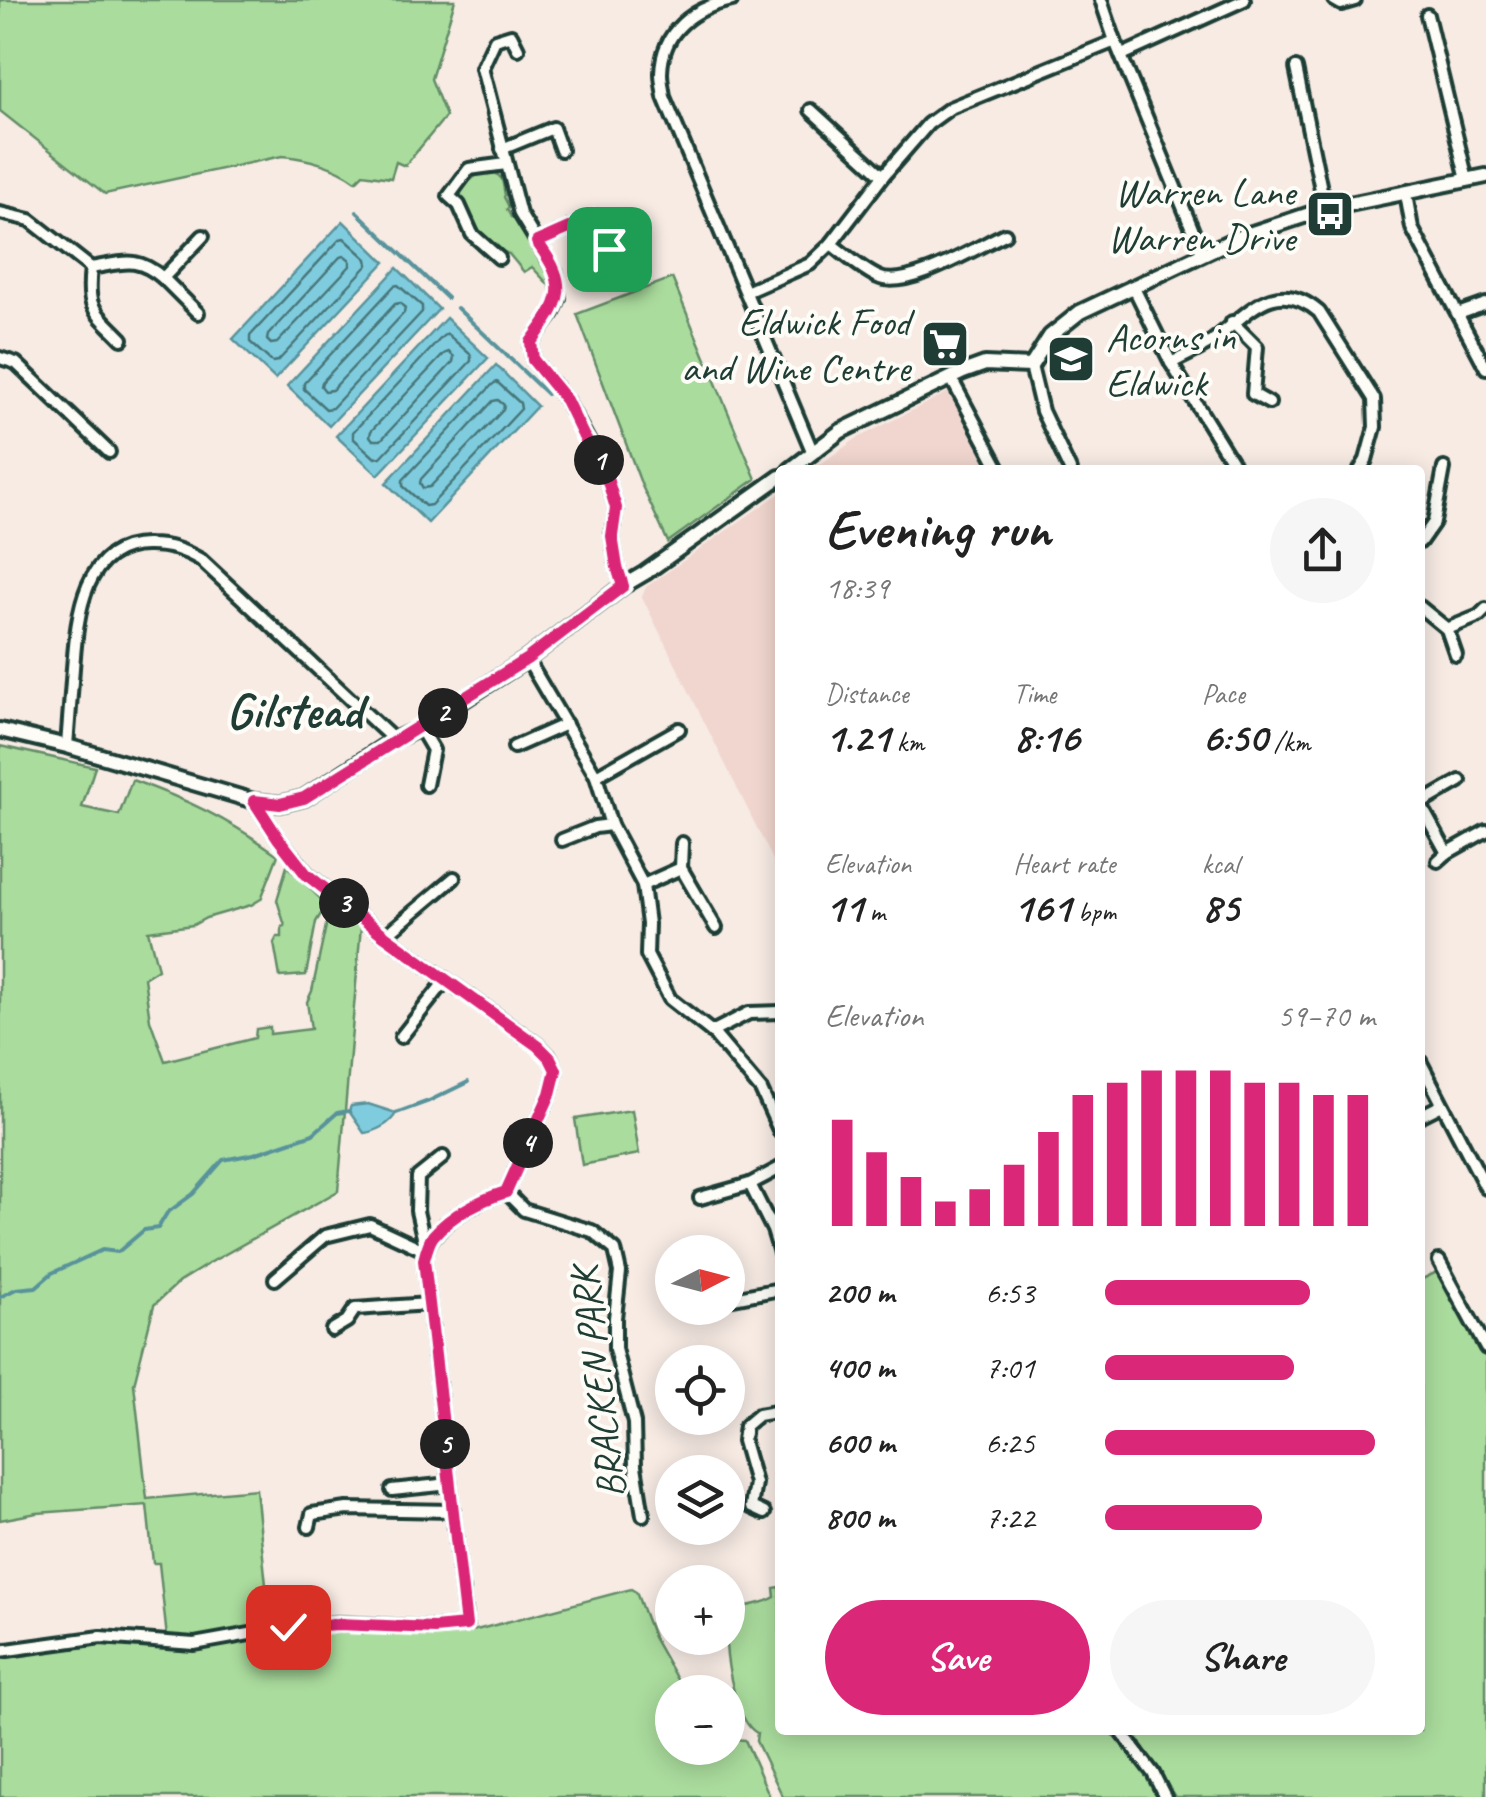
<!DOCTYPE html>
<html lang="en">
<head>
<meta charset="utf-8">
<style>
	:root { --surface:#fff; --page:#f6f6f6; --text:#222; --muted:#767676; --accent:#db2777 }
	body { margin:0; font-family:Caveat,sans-serif; background:var(--page); color:var(--text); height:100vh; display:flex; flex-direction:column; font-size:38px; white-space:nowrap }
	* { box-sizing:border-box; margin:0 }
	p { font-size:32px; color:var(--muted) }
	.icon { flex:none; width:55px; height:55px; fill:none; stroke:currentColor; stroke-width:2; stroke-linecap:round; stroke-linejoin:round }
	.map { position:relative; flex:1; overflow:hidden }
	.side { position:absolute; left:775px; top:465px; width:650px; height:1270px; display:flex; flex-direction:column; background:var(--surface); border-radius:10px; box-shadow:0 5px 25px #0003 }
	.side>* { flex:none }
	.needle { width:65px; rotate:84deg }
	.controls { position:absolute; left:655px; top:1235px; display:grid; gap:20px }
	.controls a { display:grid; place-items:center; width:90px; height:90px; border-radius:50%; background:var(--surface); box-shadow:0 5px 25px #0003; font-size:50px }
	.pin { position:absolute; display:grid; place-items:center; width:85px; height:85px; color:#fff; margin:-42px; border-radius:20px; box-shadow:0 5px 15px #0006 }
	.km { position:absolute; width:50px; height:50px; margin:-25px; border-radius:50%; background:#222; color:#fff; font-size:28px; line-height:50px; text-align:center }
	.round { display:grid; place-items:center; flex:none; width:105px; height:105px; border-radius:52px; background:var(--page) }
	.overview { display:flex; align-items:center; justify-content:space-between; height:170px; padding:0 50px }
	h1 { font-size:55px; font-weight:700; line-height:75px }
	.stats { display:grid; grid-template-columns:repeat(3,1fr); gap:15px; height:170px; padding:10px 50px }
	.stats div { display:grid; align-content:center }
	.stats b { font-size:42px; font-weight:700 }
	.stats small { font-size:28px; font-weight:400 }
	.stats p { font-size:28px }
	.chart { height:280px; padding:20px 50px }
	.chart p { display:flex; justify-content:space-between }
	.chart svg { width:100%; height:180px; margin-top:10px; stroke:var(--accent); stroke-width:6 }
	.primary-button { display:flex; gap:20px; margin-top:auto; padding:20px 50px }
	.primary-button a { flex:1; height:115px; border-radius:60px; background:var(--accent); color:#fff; font-size:40px; font-weight:700; line-height:115px; text-align:center }
	.primary-button a+a { background:var(--page); color:var(--text) }
	ul { padding:0 50px; list-style:none; font-size:32px }
	li { display:grid; grid-template-columns:160px 120px 1fr; align-items:center; height:75px }
	li i { height:25px; border-radius:12px; background:var(--accent) }
	.map>svg:first-child { display:block }
	.built { fill:#f0d6ce }
	.green { fill:#aadc9d; stroke:#648c68; stroke-width:2.5 }
	.water { fill:#80ccdf; stroke:#59939b; stroke-width:2.5 }
	.lines { fill:none; stroke-linecap:round; stroke-linejoin:round }
	.shore { stroke:#467678; stroke-width:2.5 }
	.stream { stroke:#59939b; stroke-width:4 }
	.minor-casing { stroke:#1f3d34; stroke-width:18 }
	.tertiary-casing { stroke:#1f3d34; stroke-width:20 }
	.minor { stroke:#fdfcf7; stroke-width:10 }
	.tertiary { stroke:#fdfcf7; stroke-width:12 }
	.route-casing { stroke:#fff; stroke-width:20 }
	.route { stroke:#db2777; stroke-width:12 }
	.labels { text-anchor:middle; stroke-width:8; stroke-linejoin:round; paint-order:stroke }
	.poi-label { font-size:40px; fill:#1f3d34; stroke:#fdfcf7; text-anchor:end }
	.street-label { font-size:40px; fill:#1f3d34; stroke:#fdfcf7 }
	.district-label { font-size:50px; font-weight:bold; fill:#1f3d34; stroke:#fdfcf7 }
</style>
</head>
<body>
<div class="map">
<svg width="1486" height="1797" viewBox="0 0 1486 1797">
	<rect width="100%" height="100%" fill="#f7ebe4"/>
	<filter id="ink" filterUnits="userSpaceOnUse"><feTurbulence type="fractalNoise" baseFrequency=".01" numOctaves="2"/><feDisplacementMap in="SourceGraphic" scale="20" xChannelSelector="R" yChannelSelector="G"/><feConvolveMatrix kernelMatrix="1 2 1 2 8 2 1 2 1" color-interpolation-filters="sRGB"/></filter>
	<g filter="url(#ink)">
		<g class="built">
			<polygon points="956,388 1000,470 812,470 856,439"/>
			<polygon points="780,493 780,874 642,597 646,587"/>
		</g>
		<g class="green">
			<path d="M0,0H455L431,79L446,116L405,166L396,162L391,178L363,174L356,181C336,166 307,158 282,156L105,194L0,111Z"/>
			<polygon points="496,173 502,179 505,195 504,197 509,207 507,209 511,217 516,216 547,271 548,284 532,267 524,272 509,254 492,247 469,221 461,200 461,188 478,174"/>
			<polygon points="672,278 756,479 668,542 642,486 577,314"/>
			<path d="M0,746L95,767L82,807L119,815L132,780C189,800 229,820 278,855L261,899L251,905L206,918L193,925L148,931L158,969L144,978L150,1020L165,1061L255,1038L256,1029L270,1027V1034L311,1029L307,1002L312,991L327,921L334,922L337,913L361,926L338,1191L213,1261L179,1282L154,1305L134,1384L147,1499L256,1489L270,1623L197,1639L167,1638L159,1563H153L147,1505L37,1513L0,1520Z"/>
			<polygon points="287,866 324,902 324,909 316,922 306,975 280,977 274,943 277,937 282,937 282,927 285,926 277,900"/>
			<polygon points="632,1110 639,1154 582,1165 575,1119"/>
			<polygon points="1439,1271 1486,1355 1486,1797 1175,1797 1140,1742 1129,1730 1420,1730 1420,1280"/>
			<path d="M780,1587V1730H1112L1129,1749L1160,1797H783L756,1741L757,1733C737,1723 727,1666 726,1644C726,1636 728,1624 728,1613C742,1604 761,1606 775,1597L774,1588Z"/>
			<polygon points="631,1589 636,1592 653,1637 684,1692 672,1692 672,1748 728,1748 728,1729 735,1725 733,1739 745,1740 770,1797 0,1797 0,1659 80,1643 193,1649 303,1634 350,1632 465,1633"/>
		</g>
		<g class="water">
			<polygon points="343,221 385,262 275,379 233,339"/>
			<polygon points="397,268 439,309 329,426 287,386"/>
			<polygon points="446,318 488,358 378,475 336,436"/>
			<polygon points="496,365 537,406 428,523 386,483"/>
			<path d="M368,1104L396,1113C391,1124 374,1132 364,1133L349,1111L351,1106Z"/>
		</g>
		<g class="lines">
			<g class="shore">
				<polygon points="344,238 367,259 368,265 278,361 272,362 250,342 250,336 340,239"/>
				<polygon points="345,256 350,260 350,266 277,343 271,344 267,340 268,335 340,257"/>
				<polygon points="398,285 422,306 422,312 332,408 326,409 304,389 304,383 394,286"/>
				<polygon points="400,303 405,308 404,313 332,390 325,391 321,386 322,382 395,304"/>
				<polygon points="447,334 471,355 471,361 381,457 375,458 353,438 353,432 443,336"/>
				<polygon points="449,352 454,357 453,362 381,440 373,440 370,436 371,431 444,354"/>
				<polygon points="497,382 520,403 521,409 431,505 425,506 403,486 403,480 493,384"/>
				<polygon points="498,400 504,405 503,410 430,487 423,488 420,483 421,479 493,401"/>
			</g>
			<g class="stream">
				<polyline points="357,212 447,298"/>
				<polyline points="457,308 547,394"/>
				<polyline points="396,1113 429,1101 468,1082"/>
				<polyline points="0,1297 16,1289 36,1287 52,1273 102,1250 118,1252 144,1230 158,1228 167,1213 193,1194 223,1160 254,1154 313,1134 337,1113 349,1111"/>
			</g>
			<g class="minor-casing">
				<g id="minor">
					<path d="M732,0C694,8 662,30 661,73C661,80 663,89 664,97L813,453"/>
					<polyline points="1101,0 1115,41 1202,253"/>
					<polyline points="1334,0 1341,4 1355,0"/>
					<polyline points="1427,15 1467,180"/>
					<polyline points="518,49 511,35 495,40 482,68 520,214 556,273 559,298 553,313 531,342 533,360 566,400 604,469 616,508 612,536 617,567 623,586"/>
					<polyline points="1122,55 1244,0"/>
					<polyline points="1296,68 1325,209"/>
					<polyline points="811,110 883,176"/>
					<polyline points="502,149 553,128 561,150"/>
					<polyline points="1406,194 1412,228 1486,368"/>
					<path d="M0,213L30,220L91,268C86,310 94,310 122,339"/>
					<polyline points="537,242 594,217 609,249"/>
					<path d="M831,244C846,255 861,269 878,277C906,291 977,247 1005,234"/>
					<polyline points="499,258 472,234 459,205 449,196 469,169 506,164"/>
					<path d="M91,268C123,263 136,255 163,278L203,236"/>
					<polyline points="163,278 198,313"/>
					<polyline points="1133,286 1171,363 1237,470"/>
					<polyline points="746,292 810,264 831,244 883,176 928,124 950,108 1115,41"/>
					<polyline points="1458,314 1486,304"/>
					<polyline points="1232,322 1257,347 1253,394 1269,403"/>
					<polyline points="0,358 16,363 109,452"/>
					<path d="M1171,363C1183,357 1196,351 1208,344C1244,320 1272,272 1319,312L1374,399L1375,427L1366,460L1360,470"/>
					<polyline points="1031,366 1042,411 1070,470"/>
					<polyline points="951,378 1000,470"/>
					<polyline points="1420,542 1434,522 1444,468"/>
					<polyline points="1420,607 1447,629 1479,616 1486,609"/>
					<polyline points="1447,629 1456,655"/>
					<polyline points="527,659 596,776 611,825 643,885 648,924 647,955 670,999 712,1032 761,1090 780,1132"/>
					<polyline points="420,728 433,750 426,785"/>
					<path d="M67,746C69,720 71,694 73,668C77,619 82,543 149,545C169,545 184,550 201,560L394,740"/>
					<polyline points="514,747 566,724"/>
					<polyline points="596,776 679,729"/>
					<polyline points="562,840 595,827 611,825"/>
					<polyline points="682,843 681,868 716,928"/>
					<polyline points="1447,853 1420,804 1460,781"/>
					<polyline points="1438,861 1447,853 1486,831"/>
					<polyline points="643,885 681,868"/>
					<polyline points="385,936 454,878"/>
					<polyline points="712,1032 749,1013 780,1012"/>
					<polyline points="401,1037 446,980"/>
					<polyline points="1420,1061 1486,1188"/>
					<polyline points="1420,1116 1442,1105"/>
					<polyline points="750,1184 780,1168"/>
					<polyline points="506,1192 524,1210 592,1231 615,1250 620,1272 615,1318 615,1349 634,1423 635,1466 643,1515"/>
					<polyline points="700,1198 750,1184 773,1230 780,1253"/>
					<polyline points="426,1250 417,1211 418,1177 443,1157"/>
					<polyline points="1439,1261 1486,1348"/>
					<polyline points="275,1279 325,1236 370,1225 426,1251"/>
					<polyline points="728,1299 780,1289"/>
					<polyline points="332,1330 347,1321 355,1309 429,1304"/>
					<polyline points="392,1490 450,1484"/>
					<polyline points="764,1513 751,1507 755,1483 743,1441 745,1426 758,1415 780,1411"/>
					<polyline points="309,1527 312,1514 347,1509 453,1511"/>
					<path d="M0,1651L101,1637L194,1644L288,1627L338,1623L434,1628L466,1625L424,1260C426,1252 428,1243 434,1236C451,1215 480,1200 506,1192L550,1094L556,1070L550,1057L539,1046L385,936L307,874L278,838L254,801"/>
					<polyline points="1120,1730 1153,1773 1165,1797"/>
				</g>
			</g>
			<g class="tertiary-casing">
				<g id="tertiary">
					<polyline points="790,470 841,431 963,372 985,364 1031,366 1050,336 1080,312 1237,238 1325,209 1486,176"/>
					<polyline points="0,730 67,746 254,801 280,804 304,798 394,740 420,728 527,659 623,586 645,573 780,477"/>
				</g>
			</g>
			<use href="#minor" class="minor"/>
			<use href="#tertiary" class="tertiary"/>
		</g>
	</g>
	<g class="lines" filter="url(#ink)">
		<g class="route-casing">
			<path id="route" d="M288,1627L338,1624L434,1628L466,1625L424,1260C426,1252 428,1243 433,1236C451,1215 480,1200 506,1192L550,1094L556,1070L550,1058L538,1046L385,936L306,874L278,838L254,801L280,804L304,798L527,659L623,586L617,567L612,536L616,508L604,468L584,437L566,400L533,360L531,342C562,301 570,286 537,242L594,217L609,249"/>
		</g>
		<use href="#route" class="route"/>
	</g>
	<defs>
		<g id="bus-square" transform="scale(2.5)"><rect x="-9" y="-9" width="18" height="18" rx="4" fill="#1f3d34" stroke="#fdfcf7"/><path d="M-5-6H5V4H4V6H2V4H-2V6H-4V4H-5ZM-3.5-4V0h7V-4ZM-3.5 1.2v1.5H-2V1.2ZM2 1.2v1.5H3.5V1.2Z" fill="#fff"/></g>
		<g id="supermarket-square" transform="scale(2.5)"><rect x="-9" y="-9" width="18" height="18" rx="4" fill="#1f3d34" stroke="#fdfcf7"/><path d="M-6-5.5h2.5l.6 2H6L4.5 2H-2.5L-4.4-4H-6ZM-1.5 3.2a1.3 1.3 0 1 0 .1 0ZM3 3.2a1.3 1.3 0 1 0 .1 0Z" fill="#fff"/></g>
		<g id="school-square" transform="scale(2.5)"><rect x="-9" y="-9" width="18" height="18" rx="4" fill="#1f3d34" stroke="#fdfcf7"/><path d="M0-5L7-2L0 1L-7-2ZM-4 1L0 2.5L4 1V4Q0 6-4 4Z" fill="#fff"/></g>
	</defs>
	<g fill-rule="evenodd">
		<use href="#bus-square" x="1330" y="214"/>
		<use href="#supermarket-square" x="945" y="344"/>
		<use href="#school-square" x="1071" y="359"/>
	</g>
	<g class="labels">
		<g class="poi-label">
			<text x="1295" y="205">Warren Lane<tspan x="1295" dy="46">Warren Drive</tspan></text>
			<text x="910" y="335">Eldwick Food<tspan x="910" dy="46">and Wine Centre</tspan></text>
			<text x="1106" y="350" text-anchor="start">Acorns in<tspan x="1106" dy="46">Eldwick</tspan></text>
		</g>
		<g class="street-label">
			<text transform="translate(597 1383) rotate(-97)" y="14">BRACKEN PARK</text>
		</g>
		<g class="district-label">
			<text x="294" y="727">Gilstead</text>
		</g>
	</g>
</svg>
<div class="controls">
<a><svg class="needle" viewBox="-14 -14 28 28"><path d="M0-13l5 13h-10z" fill="#e53935"/><path d="M0 13l5-13h-10z" fill="#767676"/></svg></a>
<a><svg class="icon" aria-label="locate" viewBox="0 0 24 24"><circle cx="12" cy="12" r="6"/><path d="M12 2v4M12 18v4M2 12h4M18 12h4"/></svg></a>
<a><svg class="icon" aria-label="layers" viewBox="0 0 24 24"><path d="M12 4l9 5-9 5-9-5zM3 14l9 5 9-5"/></svg></a>
<a>+</a>
<a>−</a>
</div>
<div class="pin" style="left:609px;top:249px;background:#1e9e55"><svg class="icon" aria-label="arrive" viewBox="0 0 24 24"><path d="M6 21V4h12l-3 4 3 4H6"/></svg></div>
<div class="pin" style="left:288px;top:1627px;background:#d93025"><svg class="icon" aria-label="check" viewBox="0 0 24 24"><path d="M5 12l5 5 9-10"/></svg></div>
<b class="km" style="left:599px;top:460px">1</b>
<b class="km" style="left:443px;top:713px">2</b>
<b class="km" style="left:344px;top:903px">3</b>
<b class="km" style="left:528px;top:1143px">4</b>
<b class="km" style="left:445px;top:1444px">5</b>
<section class="side">
<div class="overview"><div><h1>Evening run</h1><p>18:39</p></div><a class="round"><svg class="icon" aria-label="share" viewBox="0 0 24 24"><path d="M12 15V3M7 8l5-5 5 5M5 13v7h14v-7"/></svg></a></div>
<div class="stats">
<div><p>Distance</p><b>1.21<small> km</small></b></div>
<div><p>Time</p><b>8:16</b></div>
<div><p>Pace</p><b>6:50<small> /km</small></b></div>
</div>
<div class="stats">
<div><p>Elevation</p><b>11<small> m</small></b></div>
<div><p>Heart rate</p><b>161<small> bpm</small></b></div>
<div><p>kcal</p><b>85</b></div>
</div>
<div class="chart"><p><span>Elevation</span>59–70 m</p>
<svg viewBox="0 0 160 44" preserveAspectRatio="none"><path d="M5 44V18M15 44V26M25 44V32M35 44V38M45 44V35M55 44V29M65 44V21M75 44V12M85 44V9M95 44V6M105 44V6M115 44V6M125 44V9M135 44V9M145 44V12M155 44V12"/></svg>
</div>
<ul>
<li><b>200 m</b>6:53<i style="width:76%"></i></li>
<li><b>400 m</b>7:01<i style="width:70%"></i></li>
<li><b>600 m</b>6:25<i style="width:100%"></i></li>
<li><b>800 m</b>7:22<i style="width:58%"></i></li>
</ul>
<div class="primary-button"><a>Save</a><a>Share</a></div>
</section>
</div>
</body>
</html>
